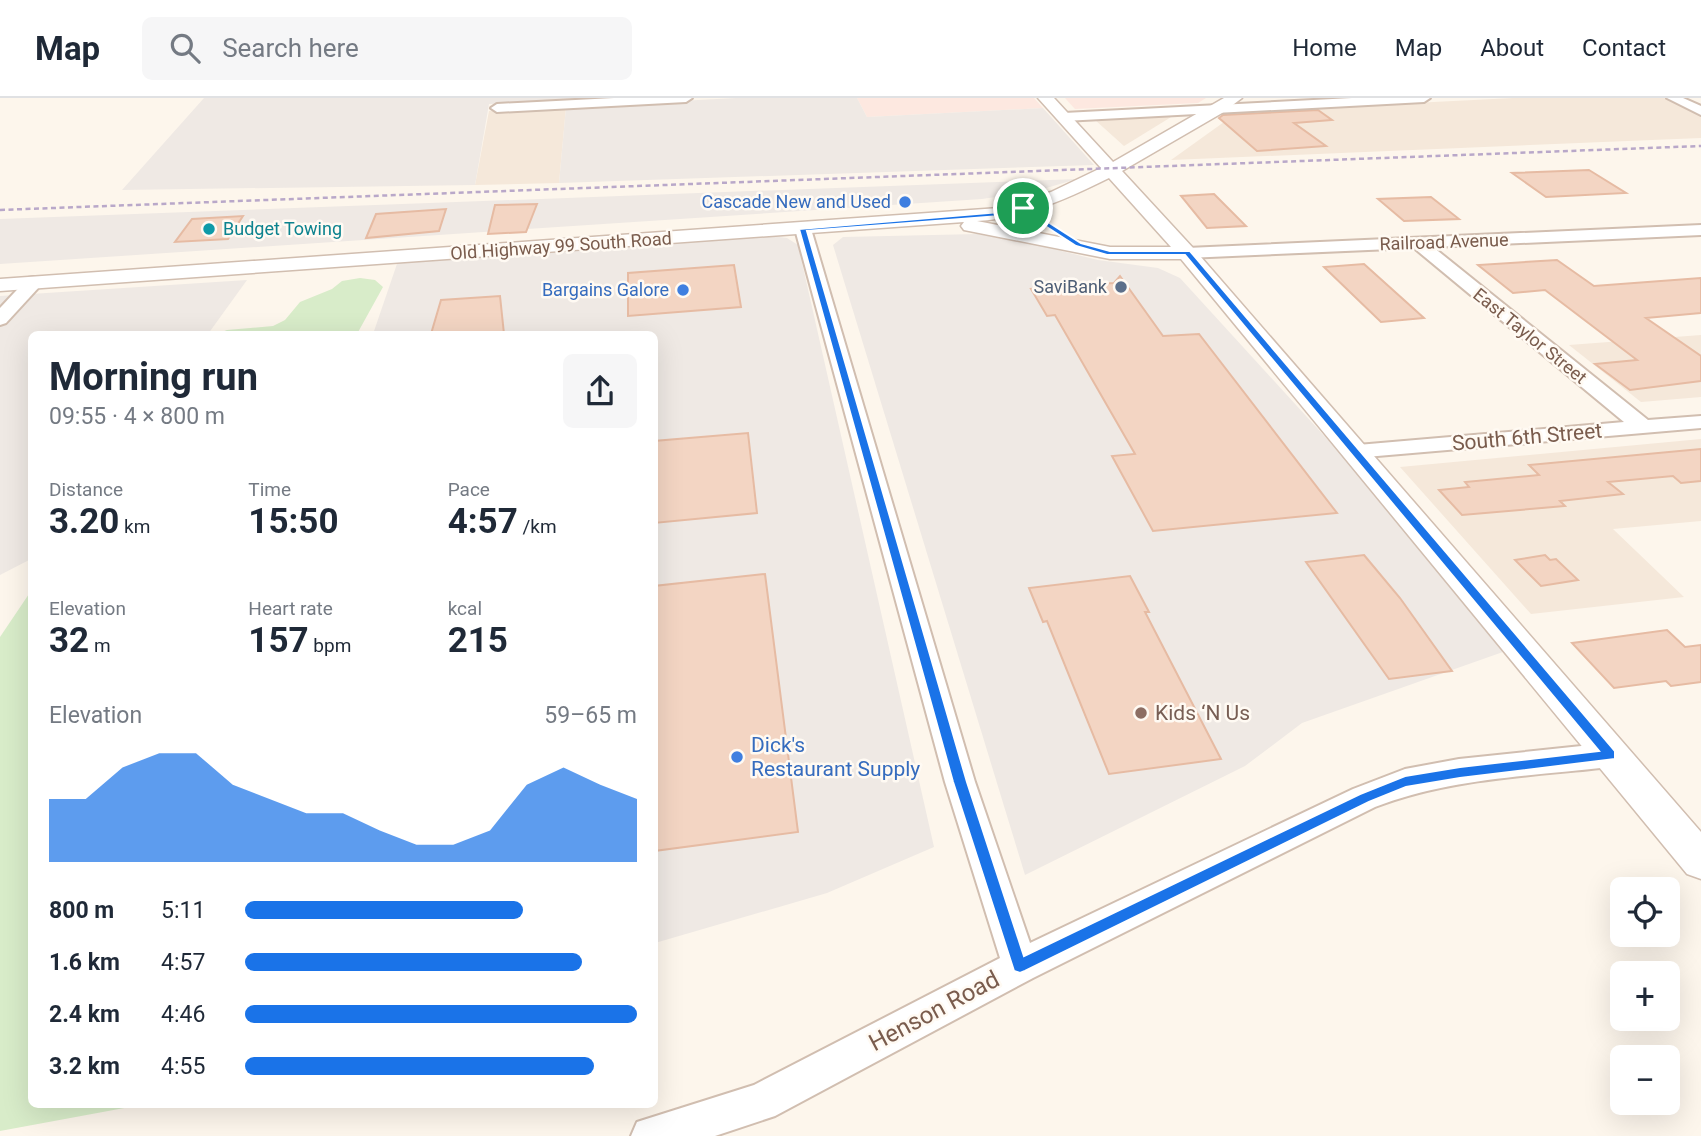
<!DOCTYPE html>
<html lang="en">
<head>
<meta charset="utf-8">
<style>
	:root { --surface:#fff; --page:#f6f6f7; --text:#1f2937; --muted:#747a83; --line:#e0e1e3; --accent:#1a73e8 }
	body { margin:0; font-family:Roboto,sans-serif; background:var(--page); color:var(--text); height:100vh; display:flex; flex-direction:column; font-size:26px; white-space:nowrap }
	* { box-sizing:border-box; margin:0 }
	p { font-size:23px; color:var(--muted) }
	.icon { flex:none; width:38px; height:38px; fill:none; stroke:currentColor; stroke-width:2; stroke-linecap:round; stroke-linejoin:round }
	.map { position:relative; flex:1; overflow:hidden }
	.side { position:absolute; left:28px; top:233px; width:630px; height:777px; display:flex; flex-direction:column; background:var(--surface); border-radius:10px; box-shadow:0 7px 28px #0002 }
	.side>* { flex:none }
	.buttons { position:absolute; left:1610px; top:779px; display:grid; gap:14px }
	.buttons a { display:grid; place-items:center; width:70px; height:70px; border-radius:10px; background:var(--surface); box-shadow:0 7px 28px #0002; font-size:35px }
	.pin { position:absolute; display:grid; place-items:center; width:60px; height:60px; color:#fff; margin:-30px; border:4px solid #fff; border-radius:50%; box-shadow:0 2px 7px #0007 }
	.round { display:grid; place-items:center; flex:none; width:74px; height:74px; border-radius:10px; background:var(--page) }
	.head { display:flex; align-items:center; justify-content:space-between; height:119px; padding:0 21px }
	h1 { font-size:38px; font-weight:700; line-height:52px }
	.metrics { display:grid; grid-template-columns:repeat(3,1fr); gap:10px; height:119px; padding:7px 21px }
	.metrics div { display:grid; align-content:center }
	.metrics b { font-size:35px; font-weight:700 }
	.metrics small { font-size:19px; font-weight:400 }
	.metrics p { font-size:19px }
	.chart { height:196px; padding:14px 21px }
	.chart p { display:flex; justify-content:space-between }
	.chart svg { width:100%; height:126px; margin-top:7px; fill:var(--accent); opacity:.7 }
	ul { padding:0 21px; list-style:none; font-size:23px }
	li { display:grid; grid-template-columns:112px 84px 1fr; align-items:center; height:52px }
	li i { height:18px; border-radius:9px; background:var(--accent) }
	header { display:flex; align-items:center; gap:42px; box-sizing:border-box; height:98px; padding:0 35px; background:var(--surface); border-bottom:2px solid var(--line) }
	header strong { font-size:33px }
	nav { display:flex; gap:38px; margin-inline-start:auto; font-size:24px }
	.search { width:490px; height:63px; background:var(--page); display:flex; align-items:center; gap:18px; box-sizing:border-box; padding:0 24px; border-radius:10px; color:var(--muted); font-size:26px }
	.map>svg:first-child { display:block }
	.residential { fill:#f5e8da }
	.commercial { fill:#fde8e0 }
	.industrial { fill:#efe9e4 }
	.green { fill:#d8ecc9 }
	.building { fill:#f3d5c3; stroke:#e6bba3; stroke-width:2 }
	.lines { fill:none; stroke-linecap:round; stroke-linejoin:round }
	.minor-casing { stroke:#d1beb0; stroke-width:4 }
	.tertiary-casing { stroke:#d1beb0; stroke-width:3 }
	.minor { fill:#fff; fill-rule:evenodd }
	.tertiary { fill:#fff; fill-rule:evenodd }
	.rail { stroke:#b9a8c9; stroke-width:2.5; stroke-dasharray:5 3.5; stroke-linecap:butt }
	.route { fill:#1a73e8; stroke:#fff; stroke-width:2; fill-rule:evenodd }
	.shop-dot { fill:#3f7fe0; stroke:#fffaf3; stroke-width:2.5 }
	.culture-dot { fill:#0f9aa8; stroke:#fffaf3; stroke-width:2.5 }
	.service-dot { fill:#5c6f8a; stroke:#fffaf3; stroke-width:2.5 }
	.education-dot { fill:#8d6e63; stroke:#fffaf3; stroke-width:2.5 }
	.labels { text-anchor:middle; stroke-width:5; stroke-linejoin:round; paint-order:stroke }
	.far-shop-label { font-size:18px; fill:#366cbe; stroke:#fffaf3; text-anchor:end }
	.far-culture-label { font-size:18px; fill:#0d838f; stroke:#fffaf3; text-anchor:start }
	.far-street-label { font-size:18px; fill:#7a5c4d; stroke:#fffaf3 }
	.far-service-label { font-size:18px; fill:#4e5e75; stroke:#fffaf3; text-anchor:end }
	.street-label { font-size:21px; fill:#7a5c4d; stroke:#fffaf3 }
	.education-label { font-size:21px; fill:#785e54; stroke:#fffaf3; text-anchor:start }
	.shop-label { font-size:21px; fill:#366cbe; stroke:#fffaf3; text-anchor:start }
	.near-street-label { font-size:24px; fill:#7a5c4d; stroke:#fffaf3 }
</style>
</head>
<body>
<header>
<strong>Map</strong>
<div class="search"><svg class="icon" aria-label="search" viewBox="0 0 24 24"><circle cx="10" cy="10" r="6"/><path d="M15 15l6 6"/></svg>Search here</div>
<nav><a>Home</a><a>Map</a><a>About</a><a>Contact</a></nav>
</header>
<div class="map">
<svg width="1701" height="1038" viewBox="0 0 1701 1038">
	<rect width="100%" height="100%" fill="#fdf6ec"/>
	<g class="residential">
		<polygon points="1513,0 1664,0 1701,17 1701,40 1171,62 1231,19 1295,11"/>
		<polygon points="566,9 559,85 475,87 489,13"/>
		<polygon points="1176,16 1124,48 1094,21"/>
		<polygon points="1701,237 1701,299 1641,304 1569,247"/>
		<polygon points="1701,341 1701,423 1613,431 1684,499 1531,516 1400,369"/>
	</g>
	<g class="commercial">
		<polygon points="857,0 1034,0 1043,10 867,19"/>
		<polygon points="1065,0 1206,0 1198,5 1075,11"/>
	</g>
	<g class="industrial">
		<polygon points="204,0 608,0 489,6 475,87 122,92"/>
		<polygon points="736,0 857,0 867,19 1043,10 1094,67 559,85 566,9"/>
		<polygon points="1077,81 1036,93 982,101 0,166 0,121"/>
		<polygon points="978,136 1033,146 1098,162 1158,170 1180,180 1517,549 1302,625 1245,668 1025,777 833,147 843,139"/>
		<polygon points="764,137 787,140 798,147 934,749 827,795 655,845 654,236 373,236 398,163"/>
		<polygon points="247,182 208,236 32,236 31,461 0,477 0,198"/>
	</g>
	<g class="green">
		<polygon points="360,180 375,182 383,189 357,236 217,236 227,232 273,228 285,222 300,204 332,191 342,183"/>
		<polygon points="31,493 32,1006 146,1006 0,1033 0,539"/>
	</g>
	<g class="building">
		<polygon points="1318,12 1332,22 1294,25 1326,48 1257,53 1219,20 1223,17"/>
		<polygon points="1589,72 1626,95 1546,99 1512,75"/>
		<polygon points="1214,96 1246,128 1207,130 1181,98"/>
		<polygon points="1431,99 1459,121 1404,123 1378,101"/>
		<polygon points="537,106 526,134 488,136 495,107"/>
		<polygon points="446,111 439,133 366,140 376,116"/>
		<polygon points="243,118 228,141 175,144 192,121"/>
		<polygon points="1557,162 1594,188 1701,180 1701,215 1646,220 1701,258 1701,283 1630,292 1595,266 1637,262 1545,192 1513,195 1478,167"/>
		<polygon points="1364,166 1424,220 1381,224 1324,169"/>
		<polygon points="734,167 741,209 628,218 628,175"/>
		<polygon points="1120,178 1163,238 1199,236 1337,415 1153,433 1112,358 1135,356 1055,217 1047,218 1031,191 1114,185"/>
		<polygon points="500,198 504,236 431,236 441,202"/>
		<polygon points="748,335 757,415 654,425 654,343"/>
		<polygon points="1701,351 1701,383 1681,385 1673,378 1608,384 1623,396 1560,403 1565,408 1462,417 1439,392 1469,389 1465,384 1539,377 1529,367"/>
		<polygon points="1364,457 1400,500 1452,573 1389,581 1306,464"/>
		<polygon points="1545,457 1550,462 1556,461 1578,482 1541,488 1515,462"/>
		<polygon points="765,476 798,734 654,753 654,488"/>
		<polygon points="1130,478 1149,514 1145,514 1221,661 1109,676 1047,523 1043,524 1029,490"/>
		<polygon points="1667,532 1685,549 1701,547 1701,584 1671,588 1666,583 1614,590 1572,545"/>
	</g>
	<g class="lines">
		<g class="minor-casing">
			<g id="minor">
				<polygon points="614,0 692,0 686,4 497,14 491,10 497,6"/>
				<polygon points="1352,0 1430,0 1424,4 1064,23 1057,19 1064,15"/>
				<polygon points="1667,0 1683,0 1701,8 1701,17"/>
				<path d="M803,126L811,131L975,684L1030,845L1353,691L1405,671L1459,661L1610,645L1621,648L1625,657L1621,666L1610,669C1532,678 1449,680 1375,709L1033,880L775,1018L715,1038H631L637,1024L754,987L1000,860L945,684L795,131Z"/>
				<polygon points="1701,127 1701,137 1433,149 1648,322 1701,318 1701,330 1354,360 1346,358 1343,353 1346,348 1624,324 1414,150 1187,160 1179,155 1187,150"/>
				<polygon points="34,179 43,184 40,188 6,225 0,227 0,210 28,180"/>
			</g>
		</g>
		<g class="tertiary-casing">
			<path id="tertiary" d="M1038,0H1054L1113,64L1224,0H1242L1222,15L1122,73L1194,151L1701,734V781L1687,776L1181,161H1110L964,132L961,128L964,124L0,193V181L999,110L1051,94L1101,70ZM1109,80L1171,149H1110L977,123C1024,120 1067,101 1109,80Z"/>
		</g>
		<use href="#minor" class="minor"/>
		<use href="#tertiary" class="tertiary"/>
		<polyline class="rail" points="0,112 1701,48"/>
	</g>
	<path class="route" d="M1023,108L1081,145L1110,153H1190L1615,653V661L1460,680L1406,689L1369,704L1025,873L1020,875L1014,873L953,684L799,131L1000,114ZM1022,113L1076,148L1107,157H1185L1599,653L1460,669L1405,678L1360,696L1024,858L967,684L807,133L1000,118Z"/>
	<g class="shop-dot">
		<circle cx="905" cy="104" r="7"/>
		<circle cx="683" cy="192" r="7"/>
		<circle cx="737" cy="659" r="7"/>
	</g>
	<circle class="culture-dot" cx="209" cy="131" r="7"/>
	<circle class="service-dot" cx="1121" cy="189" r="7"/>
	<circle class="education-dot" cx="1141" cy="615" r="7"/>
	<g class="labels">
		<g class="far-shop-label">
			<text x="891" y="110">Cascade New and Used</text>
			<text x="669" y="198">Bargains Galore</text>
		</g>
		<g class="far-culture-label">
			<text x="223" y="137">Budget Towing</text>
		</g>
		<g class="far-street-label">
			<text transform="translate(1444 144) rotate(-2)" y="6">Railroad Avenue</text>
			<text transform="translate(561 148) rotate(-4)" y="6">Old Highway 99 South Road</text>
			<text transform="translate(1530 238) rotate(39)" y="6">East Taylor Street</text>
		</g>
		<g class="far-service-label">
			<text x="1107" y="195">SaviBank</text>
		</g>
		<g class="street-label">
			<text transform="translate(1527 339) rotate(-5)" y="7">South 6th Street</text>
		</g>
		<g class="education-label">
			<text x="1155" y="622">Kids ‘N Us</text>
		</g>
		<g class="shop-label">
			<text x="751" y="654">Dick's<tspan x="751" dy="24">Restaurant Supply</tspan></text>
		</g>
		<g class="near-street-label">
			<text transform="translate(934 913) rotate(-28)" y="8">Henson Road</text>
		</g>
	</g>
</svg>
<div class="buttons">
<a><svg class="icon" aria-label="locate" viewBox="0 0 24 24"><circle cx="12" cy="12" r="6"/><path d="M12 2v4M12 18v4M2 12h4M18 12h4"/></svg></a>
<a>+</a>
<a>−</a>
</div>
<div class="pin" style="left:1023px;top:110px;background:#1e9e55"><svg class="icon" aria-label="arrive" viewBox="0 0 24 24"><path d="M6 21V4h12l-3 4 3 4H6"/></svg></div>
<section class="side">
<div class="head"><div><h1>Morning run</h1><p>09:55 · 4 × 800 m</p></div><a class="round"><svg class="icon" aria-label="share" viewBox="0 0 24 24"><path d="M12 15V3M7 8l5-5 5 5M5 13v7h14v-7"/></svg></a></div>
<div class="metrics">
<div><p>Distance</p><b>3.20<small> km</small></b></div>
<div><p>Time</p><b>15:50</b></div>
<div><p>Pace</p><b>4:57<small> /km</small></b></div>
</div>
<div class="metrics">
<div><p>Elevation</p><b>32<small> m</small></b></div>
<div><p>Heart rate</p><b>157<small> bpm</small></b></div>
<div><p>kcal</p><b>215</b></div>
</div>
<div class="chart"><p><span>Elevation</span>59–65 m</p>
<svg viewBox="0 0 160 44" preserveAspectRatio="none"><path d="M0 44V22L10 22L20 11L30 6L40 6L50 17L60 22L70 27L80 27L90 33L100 38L110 38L120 33L130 17L140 11L150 17L160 22V44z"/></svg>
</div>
<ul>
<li><b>800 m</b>5:11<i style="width:71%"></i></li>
<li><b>1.6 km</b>4:57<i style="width:86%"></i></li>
<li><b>2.4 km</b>4:46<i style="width:100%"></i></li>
<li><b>3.2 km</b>4:55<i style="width:89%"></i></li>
</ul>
</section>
</div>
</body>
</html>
